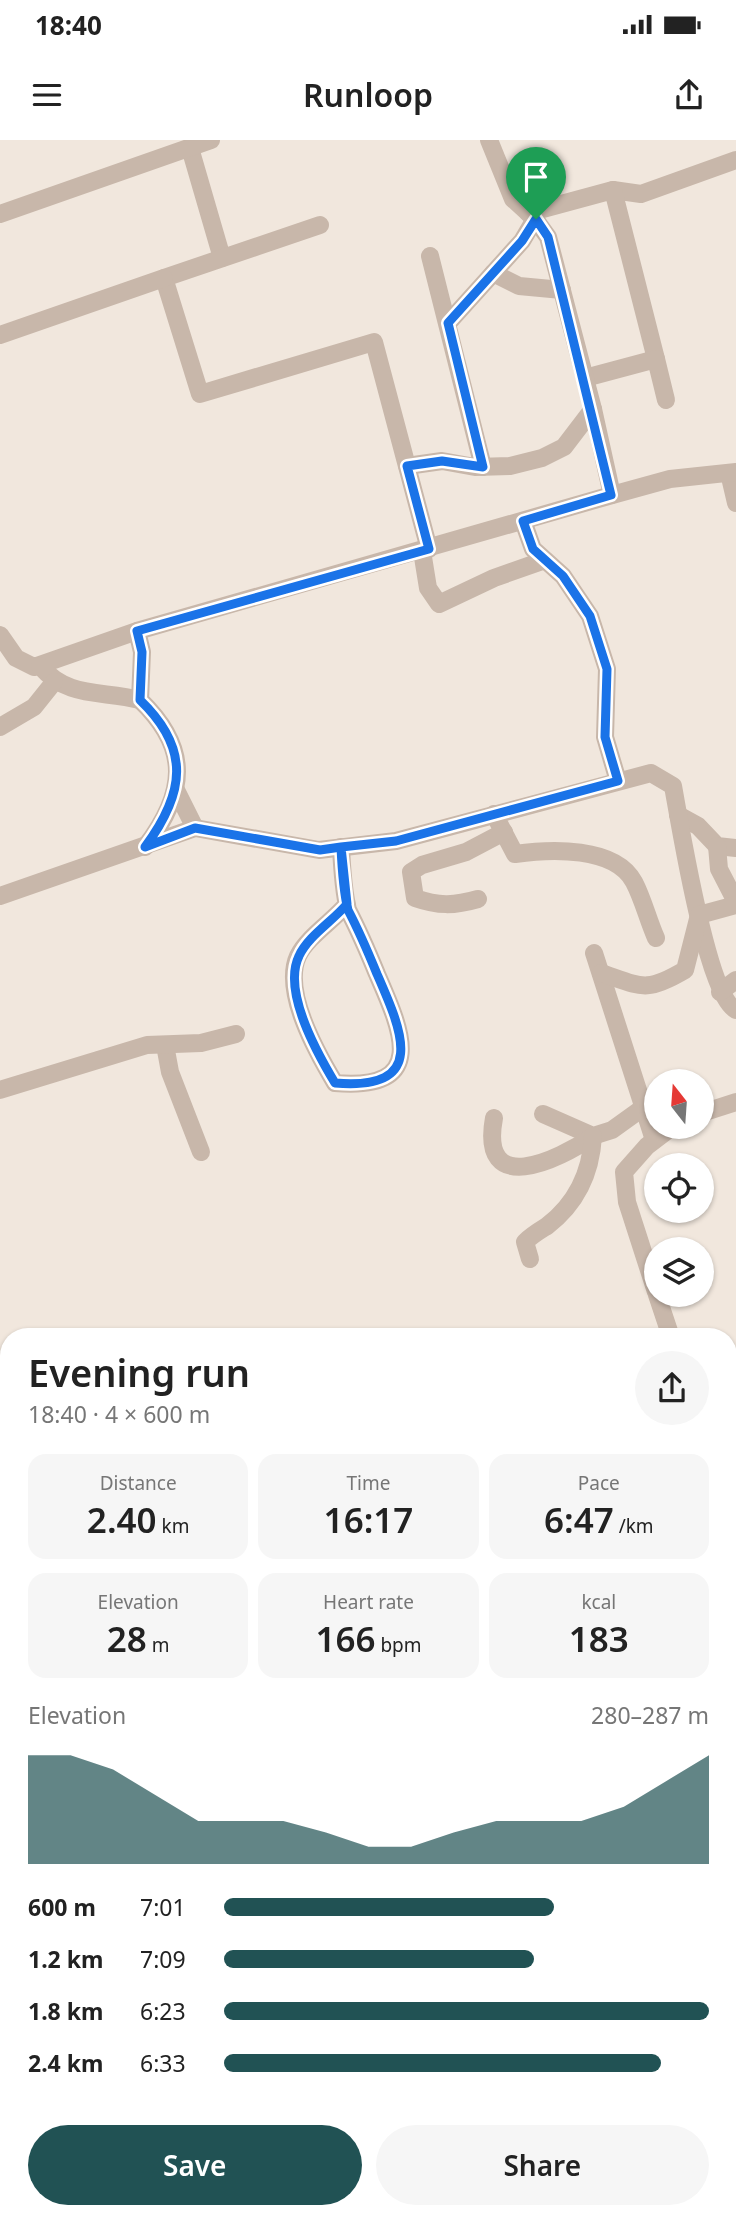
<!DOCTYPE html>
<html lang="en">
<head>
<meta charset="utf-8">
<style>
	:root { --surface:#fff; --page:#f6f6f6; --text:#222; --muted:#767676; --accent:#215254 }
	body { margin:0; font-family:"Noto Sans",sans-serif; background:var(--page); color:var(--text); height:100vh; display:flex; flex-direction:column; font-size:26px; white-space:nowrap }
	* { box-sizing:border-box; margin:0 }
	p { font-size:23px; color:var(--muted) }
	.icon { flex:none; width:38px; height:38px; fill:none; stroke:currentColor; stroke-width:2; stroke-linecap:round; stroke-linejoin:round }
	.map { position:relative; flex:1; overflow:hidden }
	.drawer { position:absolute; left:0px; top:1188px; width:737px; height:891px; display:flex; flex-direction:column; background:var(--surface); border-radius:28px 28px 0 0; box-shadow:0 2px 5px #0004 }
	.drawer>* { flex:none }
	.needle { width:46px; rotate:343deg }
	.fabs { position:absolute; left:644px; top:929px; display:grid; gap:14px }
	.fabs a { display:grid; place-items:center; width:70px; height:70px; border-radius:50%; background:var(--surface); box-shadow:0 2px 5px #0004; font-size:35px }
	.pin { position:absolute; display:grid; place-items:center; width:60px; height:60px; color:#fff; margin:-72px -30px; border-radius:50% 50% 50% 0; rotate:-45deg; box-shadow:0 0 7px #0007 }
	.pin .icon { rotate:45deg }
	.round { display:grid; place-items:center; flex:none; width:74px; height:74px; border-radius:37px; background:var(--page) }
	.overview { display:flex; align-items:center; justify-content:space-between; height:119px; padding:0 28px }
	h1 { font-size:38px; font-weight:600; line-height:52px }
	.stats { display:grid; grid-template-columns:repeat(3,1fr); gap:10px; height:119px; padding:7px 28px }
	.stats div { display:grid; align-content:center; border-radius:18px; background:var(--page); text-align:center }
	.stats b { font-size:35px; font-weight:600 }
	.stats small { font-size:19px; font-weight:400 }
	.stats p { font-size:19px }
	.chart { height:196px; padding:14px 28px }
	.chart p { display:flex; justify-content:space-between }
	.chart svg { width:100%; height:126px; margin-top:7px; fill:var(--accent); opacity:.7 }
	.action { display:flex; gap:14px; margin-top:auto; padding:14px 28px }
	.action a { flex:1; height:80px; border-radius:42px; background:var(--accent); color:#fff; font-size:28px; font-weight:600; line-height:80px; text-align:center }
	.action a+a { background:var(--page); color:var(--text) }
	ul { padding:0 28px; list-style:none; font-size:23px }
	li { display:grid; grid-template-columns:112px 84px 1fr; align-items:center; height:52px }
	li i { height:18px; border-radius:9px; background:var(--accent) }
	.status { display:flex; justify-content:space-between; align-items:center; height:49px; padding:0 35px; background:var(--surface); direction:ltr }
	.status svg { height:19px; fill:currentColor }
	header { display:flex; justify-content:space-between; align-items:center; height:91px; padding:0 28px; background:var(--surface); font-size:32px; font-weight:600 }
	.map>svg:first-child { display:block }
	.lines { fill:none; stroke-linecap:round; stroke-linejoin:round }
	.minor { stroke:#c8b7aa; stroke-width:18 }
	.route-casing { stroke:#fff; stroke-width:14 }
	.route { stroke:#1a73e8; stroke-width:9 }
</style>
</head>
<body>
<div class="status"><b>18:40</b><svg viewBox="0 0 49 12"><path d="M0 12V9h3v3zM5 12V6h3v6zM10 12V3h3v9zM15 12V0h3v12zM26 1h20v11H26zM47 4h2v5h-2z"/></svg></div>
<header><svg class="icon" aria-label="menu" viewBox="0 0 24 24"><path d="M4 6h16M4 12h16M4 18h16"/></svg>Runloop<svg class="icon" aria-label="share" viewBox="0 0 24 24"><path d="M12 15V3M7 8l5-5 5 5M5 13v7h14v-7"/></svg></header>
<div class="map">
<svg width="736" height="2078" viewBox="0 0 736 2078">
	<rect width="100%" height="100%" fill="#f1e7dd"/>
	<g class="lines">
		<g class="minor">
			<polyline points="190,8 222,118"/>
			<polyline points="613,50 641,54 736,20"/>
			<polyline points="528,73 613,50 656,219"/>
			<polyline points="0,74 211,0"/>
			<polyline points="320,85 164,138 200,254 374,202 429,409"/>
			<polyline points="430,116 483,327"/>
			<polyline points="493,133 519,146 562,150"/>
			<polyline points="448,183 522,101 535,79"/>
			<polyline points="0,195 164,138"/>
			<polyline points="585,238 656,219 666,260"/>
			<polyline points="593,269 612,355"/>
			<polyline points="407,326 442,321 475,327 510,326 542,318 564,307 593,269 548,97 535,79 513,59 489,0"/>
			<polyline points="729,333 736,363"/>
			<polyline points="523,381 533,409 563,436 590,476 607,529 605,597 618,641"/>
			<polyline points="422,411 428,448 439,464 494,438 545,420"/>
			<path d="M137,491L142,512L140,560C191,609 186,653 145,707"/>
			<polyline points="0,495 16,518 34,527 137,491 612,355 670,339 736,332"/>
			<path d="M40,526C69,559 100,550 140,560"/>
			<polyline points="0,587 34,567 54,542"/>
			<polyline points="176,650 195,688"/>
			<path d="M494,674L515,714C550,709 615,706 634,742C643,759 648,780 656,798"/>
			<polyline points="678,675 698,686 717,706 736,708"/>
			<polyline points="717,706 719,729 736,762"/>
			<path d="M341,707C342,729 343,749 348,770C359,791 368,812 377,834C402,891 429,951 335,943C317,913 282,851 298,816C308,796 333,781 347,764"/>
			<path d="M0,756L195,688L319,710L396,701L651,633L673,646C680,684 707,855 736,870"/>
			<path d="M478,759C454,766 438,766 415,758L411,732L422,725L466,712L504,692"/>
			<polyline points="594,813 654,1000"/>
			<path d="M601,833C642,847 646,853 685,830L699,775L736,765"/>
			<polyline points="720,852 736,840"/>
			<polyline points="165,905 170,932 201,1012"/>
			<polyline points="0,950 147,905 201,903 236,894"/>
			<polyline points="702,973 736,962"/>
			<polyline points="543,974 593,996 612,990 644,967"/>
			<path d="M494,978C479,1058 558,1021 593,996"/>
			<path d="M530,1119L525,1102C532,1095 539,1091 547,1086C577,1063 591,1032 593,996"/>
			<polyline points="656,1152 627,1062 624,1032 647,1006 672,987"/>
			<polyline points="657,1155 671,1197"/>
			<polyline points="728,1368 736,1389"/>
			<polyline points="728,1573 736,1570"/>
			<polyline points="728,1797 736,1795"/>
			<polyline points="0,1829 9,1826"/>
			<polyline points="169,2070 171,2078"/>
		</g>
	</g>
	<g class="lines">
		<g class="route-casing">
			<path id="route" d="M536,79L522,101L448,183L483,327L442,321L407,326L429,409L137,491L142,512L140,560C191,609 185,653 145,707L195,688L320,710L341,707L347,764C333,781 308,796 299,816C282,851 317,913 335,943C429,951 402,891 377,834C368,812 359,791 348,770C343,749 342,729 341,707L396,701L618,641L605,597L607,529L590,476L563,436L533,409L523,381L611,355L548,97L536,79"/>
		</g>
		<use href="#route" class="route"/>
	</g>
</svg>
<div class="fabs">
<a><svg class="needle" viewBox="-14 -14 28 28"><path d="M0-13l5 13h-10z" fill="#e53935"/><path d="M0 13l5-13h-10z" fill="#767676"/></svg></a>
<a><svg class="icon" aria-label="locate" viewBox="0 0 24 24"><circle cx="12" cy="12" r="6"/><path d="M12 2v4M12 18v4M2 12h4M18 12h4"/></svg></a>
<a><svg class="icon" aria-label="layers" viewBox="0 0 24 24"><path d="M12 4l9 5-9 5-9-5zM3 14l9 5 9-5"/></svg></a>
</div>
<div class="pin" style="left:536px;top:79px;background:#1e9e55"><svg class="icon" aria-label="arrive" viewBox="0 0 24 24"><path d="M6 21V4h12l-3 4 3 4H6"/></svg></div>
<section class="drawer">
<div class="overview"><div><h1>Evening run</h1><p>18:40 · 4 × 600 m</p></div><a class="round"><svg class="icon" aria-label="share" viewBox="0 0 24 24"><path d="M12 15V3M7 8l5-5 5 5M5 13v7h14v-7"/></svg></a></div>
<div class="stats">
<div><p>Distance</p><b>2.40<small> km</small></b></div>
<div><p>Time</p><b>16:17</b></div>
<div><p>Pace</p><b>6:47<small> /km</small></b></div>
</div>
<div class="stats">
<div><p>Elevation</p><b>28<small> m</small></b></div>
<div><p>Heart rate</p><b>166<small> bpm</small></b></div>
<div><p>kcal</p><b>183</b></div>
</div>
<div class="chart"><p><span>Elevation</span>280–287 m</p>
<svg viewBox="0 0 160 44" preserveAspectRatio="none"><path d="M0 44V6L10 6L20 11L30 20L40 29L50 29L60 29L70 33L80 38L90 38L100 33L110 29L120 29L130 29L140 24L150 15L160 6V44z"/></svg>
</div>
<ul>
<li><b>600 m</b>7:01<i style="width:68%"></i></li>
<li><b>1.2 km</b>7:09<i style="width:64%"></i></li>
<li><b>1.8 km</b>6:23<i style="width:100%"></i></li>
<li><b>2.4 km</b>6:33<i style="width:90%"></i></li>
</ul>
<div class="action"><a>Save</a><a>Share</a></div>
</section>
</div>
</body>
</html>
